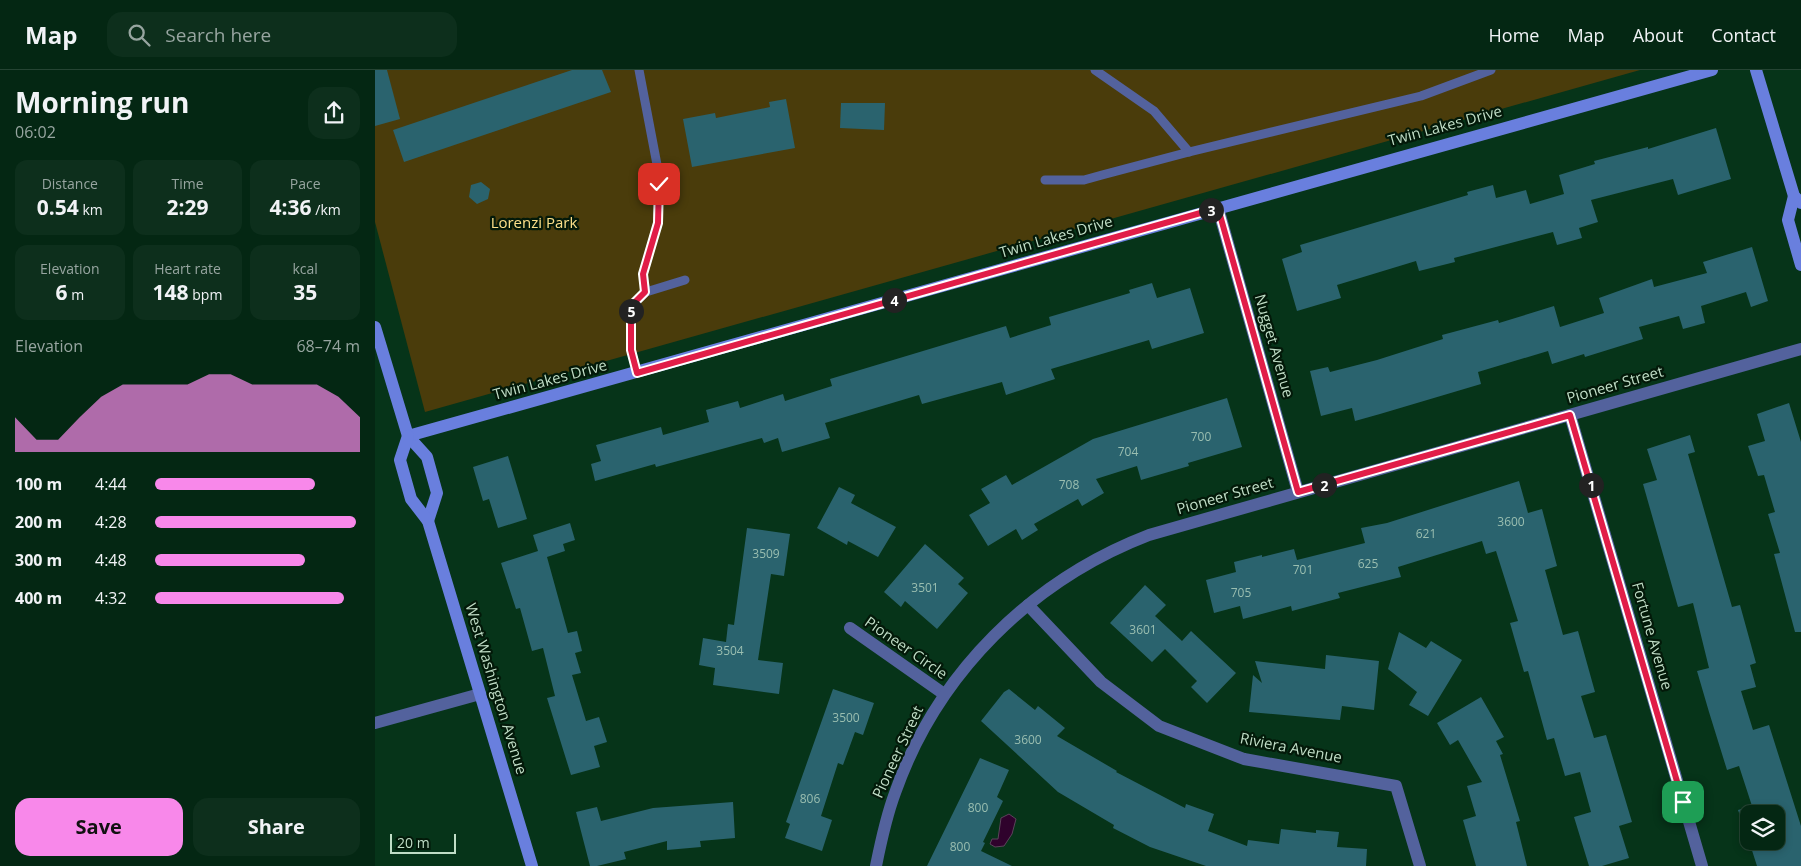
<!DOCTYPE html>
<html lang="en">
<head>
<meta charset="utf-8">
<style>
	:root { --surface:#042713; --page:#0d2f1c; --text:#f1f3f6; --muted:#97a5a0; --line:#254433; --accent:#f888ea }
	body { margin:0; font-family:"Open Sans",sans-serif; background:var(--page); color:var(--text); height:100vh; display:flex; flex-direction:column; font-size:19px; white-space:nowrap }
	* { box-sizing:border-box; margin:0 }
	p { font-size:16px; color:var(--muted) }
	.icon { flex:none; width:28px; height:28px; fill:none; stroke:currentColor; stroke-width:2; stroke-linecap:round; stroke-linejoin:round }
	.map { position:relative; flex:1; overflow:hidden }
	.panel { display:flex; flex-direction:column; background:var(--surface); width:375px }
	.panel>* { flex:none }
	.buttons { position:absolute; left:1365px; top:735px; display:grid; gap:10px }
	.buttons a { display:grid; place-items:center; width:45px; height:45px; border-radius:10px; background:var(--surface); box-shadow:0 2px 8px #0003,0 0 0 1px var(--line); font-size:25px }
	.scale { position:absolute; left:15px; bottom:12px; width:66px; box-sizing:border-box; padding-left:5px; border:2px solid #c0ddc6; border-top:0; font-size:14px; line-height:18px; white-space:nowrap; color:#c0ddc6; -webkit-text-stroke:4px #031909; paint-order:stroke }
	.pin { position:absolute; display:grid; place-items:center; width:42px; height:42px; color:#fff; margin:-21px; border-radius:10px; box-shadow:0 2px 8px #0006 }
	.km { position:absolute; width:25px; height:25px; margin:-12px; border-radius:50%; background:#222; color:#fff; font-size:14px; line-height:25px; text-align:center }
	.round { display:grid; place-items:center; flex:none; width:52px; height:52px; border-radius:15px; background:var(--page) }
	.summary { display:flex; align-items:center; justify-content:space-between; height:85px; padding:0 15px }
	h1 { font-size:28px; font-weight:700; line-height:38px }
	.stats { display:grid; grid-template-columns:repeat(3,1fr); gap:8px; height:85px; padding:5px 15px }
	.stats div { display:grid; align-content:center; border-radius:12px; background:var(--page); text-align:center }
	.stats b { font-size:21px; font-weight:700 }
	.stats small { font-size:14px; font-weight:400 }
	.stats p { font-size:14px }
	.chart { height:140px; padding:10px 15px }
	.chart p { display:flex; justify-content:space-between }
	.chart svg { width:100%; height:90px; margin-top:5px; fill:var(--accent); opacity:.7 }
	.action { display:flex; gap:10px; margin-top:auto; padding:10px 15px }
	.action a { flex:1; height:58px; border-radius:15px; background:var(--accent); color:#111; font-size:20px; font-weight:700; line-height:58px; text-align:center }
	.action a+a { background:var(--page); color:var(--text) }
	ul { padding:0 15px; list-style:none; font-size:16px }
	li { display:grid; grid-template-columns:80px 60px 1fr; align-items:center; height:38px }
	li i { height:12px; border-radius:6px; background:var(--accent) }
	header { display:flex; align-items:center; gap:30px; box-sizing:border-box; height:70px; padding:0 25px; background:var(--surface); border-bottom:1px solid var(--line) }
	header strong { font-size:24px }
	nav { display:flex; gap:28px; margin-inline-start:auto; font-size:18px }
	.search { width:350px; height:45px; background:var(--page); display:flex; align-items:center; gap:12px; box-sizing:border-box; padding:0 18px; border-radius:15px; color:var(--muted); font-size:19px }
	main { display:flex; flex:1; min-height:0 }
	.map>svg:first-child { display:block }
	.green { fill:#4a3c0b }
	.water { fill:#2f022c; stroke:#5a445a }
	.building { fill:#2a636e }
	.lines { fill:none; stroke-linecap:round; stroke-linejoin:round }
	.lane { stroke:#53629d; stroke-width:9 }
	.street { stroke:#53629d; stroke-width:12 }
	.secondary { stroke:#697fde; stroke-width:12 }
	.route-casing { stroke:#fff; stroke-width:10 }
	.route { stroke:#e11d48; stroke-width:6 }
	.labels { text-anchor:middle; stroke-width:4.5; stroke-linejoin:round; paint-order:stroke }
	.number-label { font-size:12px; fill:#9abeb0 }
	.street-label { font-size:15px; fill:#c0ddc6; stroke:#031909 }
	.park-label { font-size:15px; fill:#fde089; stroke:#031909 }
</style>
</head>
<body>
<header>
<strong>Map</strong>
<div class="search"><svg class="icon" aria-label="search" viewBox="0 0 24 24"><circle cx="10" cy="10" r="6"/><path d="M15 15l6 6"/></svg>Search here</div>
<nav><a>Home</a><a>Map</a><a>About</a><a>Contact</a></nav>
</header>
<main>
<section class="panel">
<div class="summary"><div><h1>Morning run</h1><p>06:02</p></div><a class="round"><svg class="icon" aria-label="share" viewBox="0 0 24 24"><path d="M12 15V3M7 8l5-5 5 5M5 13v7h14v-7"/></svg></a></div>
<div class="stats">
<div><p>Distance</p><b>0.54<small> km</small></b></div>
<div><p>Time</p><b>2:29</b></div>
<div><p>Pace</p><b>4:36<small> /km</small></b></div>
</div>
<div class="stats">
<div><p>Elevation</p><b>6<small> m</small></b></div>
<div><p>Heart rate</p><b>148<small> bpm</small></b></div>
<div><p>kcal</p><b>35</b></div>
</div>
<div class="chart"><p><span>Elevation</span>68–74 m</p>
<svg viewBox="0 0 160 44" preserveAspectRatio="none"><path d="M0 44V27L10 38L20 38L30 27L40 17L50 11L60 11L70 11L80 11L90 6L100 6L110 11L120 11L130 11L140 11L150 17L160 27V44z"/></svg>
</div>
<ul>
<li><b>100 m</b>4:44<i style="width:78%"></i></li>
<li><b>200 m</b>4:28<i style="width:98%"></i></li>
<li><b>300 m</b>4:48<i style="width:73%"></i></li>
<li><b>400 m</b>4:32<i style="width:92%"></i></li>
</ul>
<div class="action"><a>Save</a><a>Share</a></div>
</section>
<div class="map">
<svg width="1426" height="796" viewBox="0 0 1426 796">
	<rect width="100%" height="100%" fill="#063419"/>
	<polygon class="green" points="0,0 1265,0 50,342 0,152"/>
	<polygon class="water" points="634,744 641,749 637,764 629,776 620,777 615,774 617,769 623,769 626,748"/>
	<g class="building">
		<polygon points="0,0 12,0 25,49 0,56"/>
		<polygon points="197,0 227,0 236,22 29,92 18,60"/>
		<polygon points="411,29 420,78 317,97 308,49 340,43 341,48 395,37 394,32"/>
		<polygon points="466,33 510,33 509,60 465,58"/>
		<polygon points="1341,58 1356,109 1303,125 1298,109 1216,130 1223,152 1204,158 1207,168 1182,175 1178,162 1079,188 1080,192 1044,201 1041,191 962,215 966,228 922,241 907,189 927,182 925,175 1093,125 1092,122 1118,115 1121,128 1151,120 1155,134 1189,124 1184,105 1220,94 1219,91 1273,77 1273,79"/>
		<polygon points="106,112 115,119 113,129 102,134 94,127 96,115"/>
		<polygon points="1377,177 1393,231 1376,237 1371,222 1326,236 1330,253 1308,259 1304,246 1264,257 1268,269 1210,287 1209,284 1177,294 1173,281 1103,302 1106,314 1005,344 980,351 977,338 946,346 935,301 953,297 955,302 1002,290 1068,269 1067,265 1123,250 1124,253 1179,236 1185,257 1229,243 1224,228 1277,209 1279,217 1332,203 1328,192"/>
		<polygon points="777,213 782,228 815,218 829,263 777,279 774,270 676,299 680,309 631,325 627,312 547,334 544,325 450,353 455,368 407,382 403,368 389,373 387,368 281,397 280,394 220,411 216,394 226,391 221,375 286,357 288,365 334,352 331,340 363,331 365,338 408,324 410,331 457,316 455,309 631,256 635,268 676,255 674,247 755,223 754,220"/>
		<polygon points="852,328 867,377 813,393 814,396 766,410 762,396 721,409 729,423 707,436 703,429 659,454 663,460 647,470 641,459 613,476 594,445 615,433 606,419 631,405 637,415 718,369"/>
		<polygon points="1414,333 1426,372 1426,562 1420,562 1399,484 1405,483 1393,444 1400,442 1389,405 1383,406 1373,376 1390,371 1382,344"/>
		<polygon points="1315,365 1320,382 1313,384 1357,537 1365,535 1381,593 1375,595 1381,617 1366,621 1378,660 1394,655 1426,756 1426,796 1382,796 1374,771 1401,771 1401,744 1374,744 1374,771 1363,740 1377,736 1364,696 1352,700 1334,642 1322,601 1334,598 1318,533 1303,537 1268,414 1282,410 1272,379"/>
		<polygon points="133,386 152,449 123,458 114,429 108,431 98,397"/>
		<polygon points="1144,411 1153,443 1167,439 1182,496 1170,500 1188,565 1203,561 1220,622 1206,626 1219,668 1231,665 1257,752 1244,756 1254,788 1227,796 1214,796 1199,747 1216,742 1205,702 1190,706 1179,668 1172,670 1153,601 1149,602 1135,553 1143,551 1121,481 1111,484 1107,471 1023,497 1026,507 963,523 965,528 917,541 916,536 868,549 865,536 839,543 831,510 861,502 859,492 887,485 887,487 919,479 922,490 990,473 986,458 1012,453"/>
		<polygon points="464,417 480,425 476,433 521,457 503,487 473,471 472,475 442,458"/>
		<polygon points="195,453 200,470 188,474 190,481 172,487 193,563 202,561 207,581 200,583 206,603 197,605 211,651 224,647 232,672 219,676 225,697 196,705 172,628 180,626 168,578 157,581 145,538 141,539 126,493 163,481 158,465"/>
		<polygon points="372,458 415,464 409,506 396,504 383,590 408,593 404,624 338,615 340,598 324,595 328,568 351,572 353,554 359,555"/>
		<polygon points="550,474 589,508 583,514 593,523 562,559 530,531 526,537 509,522"/>
		<polygon points="770,515 791,535 780,546 807,571 816,561 861,603 832,633 816,617 822,611 790,579 777,592 735,553"/>
		<polygon points="1024,562 1051,578 1056,571 1087,590 1053,646 1034,635 1042,622 1013,599"/>
		<polygon points="951,585 1004,591 999,640 967,636 965,650 874,642 878,605 887,613 880,591 950,599"/>
		<polygon points="458,619 499,633 488,665 480,662 468,695 463,693 446,746 457,750 447,781 410,768 415,754 411,752"/>
		<polygon points="634,619 660,640 663,636 690,658 682,666 742,701 741,702 810,738 811,734 839,744 833,761 872,776 873,770 904,774 906,759 941,763 941,760 964,762 962,777 992,779 991,796 831,796 775,777 738,758 739,755 683,722 606,651 629,622"/>
		<polygon points="1106,627 1129,667 1121,671 1128,684 1125,685 1145,751 1141,752 1152,796 1101,796 1088,750 1101,746 1092,716 1107,712 1083,670 1075,675 1062,653"/>
		<polygon points="605,688 634,700 622,727 628,731 608,772 610,773 606,781 637,796 552,796"/>
		<polygon points="358,732 360,768 325,771 326,777 292,780 292,771 249,782 251,789 222,796 215,796 201,742 222,737 226,751 278,738"/>
	</g>
	<g class="lines">
		<g class="lane">
			<polyline points="264,0 284,105 283,153 268,204 271,222"/>
			<polyline points="720,0 779,41 814,82"/>
			<polyline points="670,110 709,110 727,105 814,82 1046,26 1116,0"/>
			<polyline points="262,303 256,280 256,236 271,222 310,210"/>
		</g>
		<g class="street">
			<polyline points="843,138 923,422"/>
			<polyline points="1195,345 1327,796"/>
			<polyline points="653,535 726,612 784,656 869,689 1021,716 1045,796"/>
			<polyline points="475,558 569,624"/>
			<polyline points="0,653 105,624"/>
			<path d="M501,796C506,771 511,747 520,723C562,603 657,510 774,465L1426,279"/>
		</g>
		<g class="secondary">
			<polyline points="1381,0 1419,126 1426,133"/>
			<polyline points="1419,126 1413,150 1426,195"/>
			<polyline points="0,257 33,366 52,387 62,423 53,451"/>
			<path d="M33,366C469,247 901,119 1337,0"/>
			<polyline points="33,366 25,390 36,429 53,451 157,796"/>
		</g>
	</g>
	<g class="lines">
		<g class="route-casing">
			<polyline id="route" points="284,114 283,153 268,204 270,222 256,236 256,280 262,303 843,138 923,422 1195,345 1308,732"/>
		</g>
		<use href="#route" class="route"/>
	</g>
	<g class="labels">
		<g class="number-label">
			<text x="826" y="371">700</text>
			<text x="753" y="386">704</text>
			<text x="694" y="419">708</text>
			<text x="1136" y="456">3600</text>
			<text x="1051" y="468">621</text>
			<text x="391" y="488">3509</text>
			<text x="993" y="498">625</text>
			<text x="928" y="504">701</text>
			<text x="550" y="522">3501</text>
			<text x="866" y="527">705</text>
			<text x="768" y="564">3601</text>
			<text x="355" y="585">3504</text>
			<text x="471" y="652">3500</text>
			<text x="653" y="674">3600</text>
			<text x="435" y="733">806</text>
			<text x="603" y="742">800</text>
			<text x="585" y="781">800</text>
		</g>
		<g class="street-label">
			<text transform="translate(1070 56) rotate(-15)" y="5">Twin Lakes Drive</text>
			<text transform="translate(681 167) rotate(-16)" y="5">Twin Lakes Drive</text>
			<text transform="translate(899 276) rotate(74)" y="5">Nugget Avenue</text>
			<text transform="translate(175 310) rotate(-15)" y="5">Twin Lakes Drive</text>
			<text transform="translate(1240 315) rotate(-16)" y="5">Pioneer Street</text>
			<text transform="translate(850 426) rotate(-16)" y="5">Pioneer Street</text>
			<text transform="translate(1277 566) rotate(74)" y="5">Fortune Avenue</text>
			<text transform="translate(531 578) rotate(35)" y="5">Pioneer Circle</text>
			<text transform="translate(121 619) rotate(73)" y="5">West Washington Avenue</text>
			<text transform="translate(916 678) rotate(11)" y="5">Riviera Avenue</text>
			<text transform="translate(523 682) rotate(-65)" y="5">Pioneer Street</text>
		</g>
		<g class="park-label">
			<text x="159" y="158">Lorenzi Park</text>
		</g>
	</g>
</svg>
<div class="buttons">
<a><svg class="icon" aria-label="layers" viewBox="0 0 24 24"><path d="M12 4l9 5-9 5-9-5zM3 14l9 5 9-5"/></svg></a>
</div>
<div class="scale">20 m</div>
<div class="pin" style="left:1308px;top:732px;background:#1e9e55"><svg class="icon" aria-label="arrive" viewBox="0 0 24 24"><path d="M6 21V4h12l-3 4 3 4H6"/></svg></div>
<div class="pin" style="left:284px;top:114px;background:#d93025"><svg class="icon" aria-label="check" viewBox="0 0 24 24"><path d="M5 12l5 5 9-10"/></svg></div>
<b class="km" style="left:1216px;top:415px">1</b>
<b class="km" style="left:949px;top:415px">2</b>
<b class="km" style="left:836px;top:140px">3</b>
<b class="km" style="left:519px;top:230px">4</b>
<b class="km" style="left:256px;top:241px">5</b>
</div>
</main>
</body>
</html>
